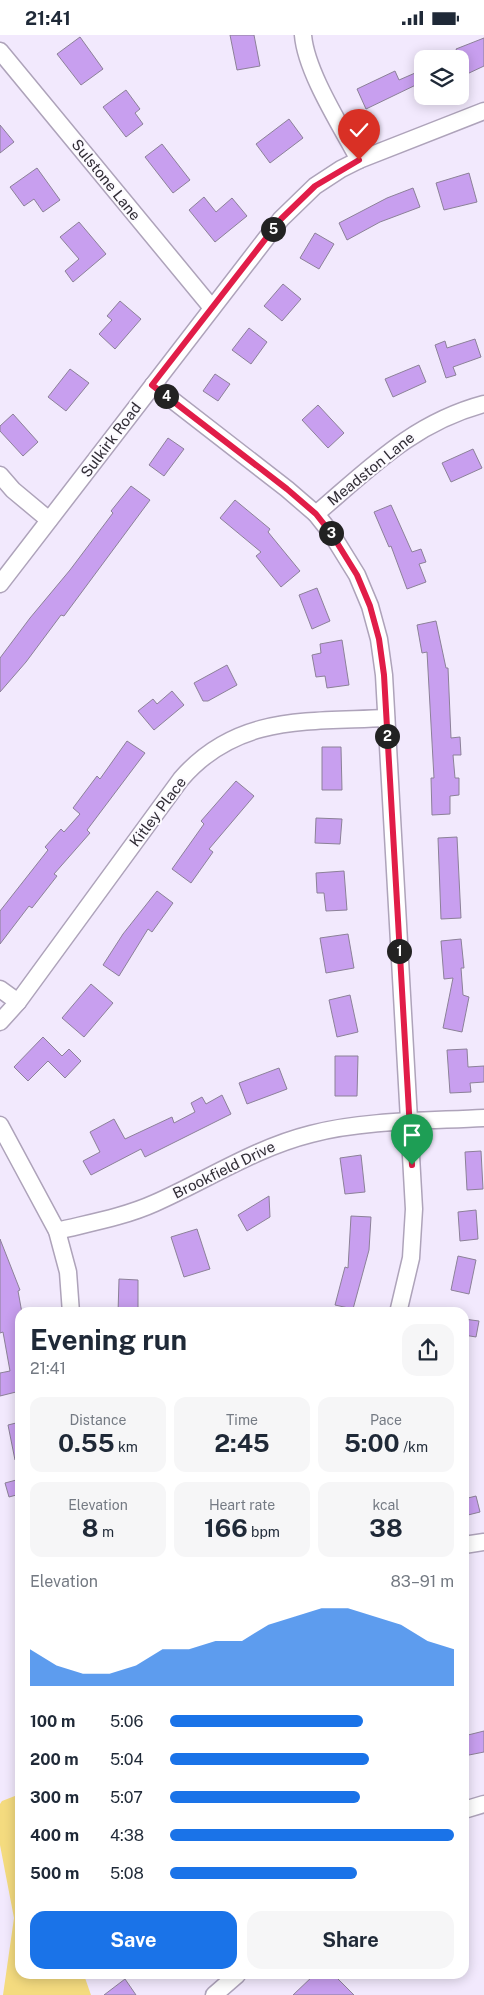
<!DOCTYPE html>
<html lang="en">
<head>
<meta charset="utf-8">
<style>
	:root { --surface:#fff; --page:#f6f6f7; --text:#1f2937; --muted:#747a83; --accent:#1a73e8 }
	body { margin:0; font-family:"Public Sans",sans-serif; background:var(--page); color:var(--text); height:100vh; display:flex; flex-direction:column; font-size:19px; white-space:nowrap }
	* { box-sizing:border-box; margin:0 }
	p { font-size:16px; color:var(--muted) }
	.icon { flex:none; width:28px; height:28px; fill:none; stroke:currentColor; stroke-width:2; stroke-linecap:round; stroke-linejoin:round }
	.map { position:relative; flex:1; overflow:hidden }
	.sheet { position:absolute; left:15px; top:1272px; width:454px; height:672px; display:flex; flex-direction:column; background:var(--surface); border-radius:15px; box-shadow:0 2px 12px #0003 }
	.sheet>* { flex:none }
	.controls { position:absolute; left:414px; top:15px; display:grid; gap:10px }
	.controls a { display:grid; place-items:center; width:55px; height:55px; border-radius:10px; background:var(--surface); box-shadow:0 2px 12px #0003; font-size:25px }
	.pin { position:absolute; display:grid; place-items:center; width:42px; height:42px; color:#fff; margin:-51px -21px; border-radius:50% 50% 50% 0; rotate:-45deg; box-shadow:0 0 5px #0007 }
	.pin .icon { rotate:45deg }
	.km { position:absolute; width:25px; height:25px; margin:-12px; border-radius:50%; background:#222; color:#fff; font-size:14px; line-height:25px; text-align:center }
	.round { display:grid; place-items:center; flex:none; width:52px; height:52px; border-radius:15px; background:var(--page) }
	.overview { display:flex; align-items:center; justify-content:space-between; height:85px; padding:0 15px }
	h1 { font-size:28px; font-weight:700; line-height:38px }
	.figures { display:grid; grid-template-columns:repeat(3,1fr); gap:8px; height:85px; padding:5px 15px }
	.figures div { display:grid; align-content:center; border-radius:12px; background:var(--page); text-align:center }
	.figures b { font-size:25px; font-weight:700 }
	.figures small { font-size:14px; font-weight:400 }
	.figures p { font-size:14px }
	.chart { height:140px; padding:10px 15px }
	.chart p { display:flex; justify-content:space-between }
	.chart svg { width:100%; height:90px; margin-top:5px; fill:var(--accent); opacity:.7 }
	.primary-button { display:flex; gap:10px; margin-top:auto; padding:10px 15px }
	.primary-button a { flex:1; height:58px; border-radius:15px; background:var(--accent); color:#fff; font-size:20px; font-weight:700; line-height:58px; text-align:center }
	.primary-button a+a { background:var(--page); color:var(--text) }
	ul { padding:0 15px; list-style:none; font-size:16px }
	li { display:grid; grid-template-columns:80px 60px 1fr; align-items:center; height:38px }
	li i { height:12px; border-radius:6px; background:var(--accent) }
	.status { display:flex; justify-content:space-between; align-items:center; height:35px; padding:0 25px; background:var(--surface); direction:ltr }
	.status svg { height:14px; fill:currentColor }
	.map>svg:first-child { display:block }
	.green { fill:#f4db7f }
	.building { fill:#c89fef; stroke:#8c8198 }
	.lines { fill:none; stroke-linecap:round; stroke-linejoin:round }
	.minor-casing { stroke:#aea3ba; stroke-width:19 }
	.minor { stroke:#fff; stroke-width:16 }
	.route-casing { stroke:#fff; stroke-width:10 }
	.route { stroke:#e11d48; stroke-width:6 }
	.labels { text-anchor:middle; stroke-width:4; stroke-linejoin:round; paint-order:stroke }
	.street-label { font-size:15px; fill:#312d36; stroke:#fcfaff }
</style>
</head>
<body>
<div class="status"><b>21:41</b><svg viewBox="0 0 49 12"><path d="M0 12V9h3v3zM5 12V6h3v6zM10 12V3h3v9zM15 12V0h3v12zM26 1h20v11H26zM47 4h2v5h-2z"/></svg></div>
<div class="map">
<svg width="484" height="1960" viewBox="0 0 484 1960">
	<rect width="100%" height="100%" fill="#f2e9fd"/>
	<polygon class="green" points="20,1759 20,1940 84,1940 91,1960 3,1960 14,1883 0,1810 0,1769 2,1766"/>
	<g class="building">
		<polygon points="230,0 254,0 260,31 237,35"/>
		<polygon points="80,2 103,34 81,50 57,19"/>
		<polygon points="484,3 484,31 467,39 456,14"/>
		<polygon points="422,35 422,47 366,74 357,54 395,36 399,45"/>
		<polygon points="126,55 140,74 135,78 143,89 126,102 103,72"/>
		<polygon points="289,84 303,103 270,128 256,109"/>
		<polygon points="0,90 14,107 0,118"/>
		<polygon points="162,109 190,145 173,158 145,122"/>
		<polygon points="37,133 60,165 43,177 34,164 24,171 10,152"/>
		<polygon points="469,138 477,167 444,175 436,148"/>
		<polygon points="413,153 420,172 380,187 347,205 339,188 387,163"/>
		<polygon points="204,162 216,177 232,163 247,181 215,207 189,175"/>
		<polygon points="79,187 106,219 73,247 65,236 79,224 60,202"/>
		<polygon points="315,198 334,209 319,234 300,223"/>
		<polygon points="283,249 301,264 282,286 264,271"/>
		<polygon points="120,266 141,284 115,314 99,299 112,285 107,281"/>
		<polygon points="249,293 267,307 251,329 232,315"/>
		<polygon points="475,304 481,322 453,332 456,340 446,343 435,310 445,306 447,313"/>
		<polygon points="419,330 426,347 393,362 385,344"/>
		<polygon points="70,334 89,348 66,376 48,362"/>
		<polygon points="215,339 230,349 218,366 203,356"/>
		<polygon points="318,370 344,398 328,413 302,385"/>
		<polygon points="13,379 38,407 23,421 0,396 0,391"/>
		<polygon points="168,403 184,414 164,441 149,430"/>
		<polygon points="473,414 482,433 451,447 442,428"/>
		<polygon points="131,451 150,465 64,581 61,580 26,627 0,657 0,623 30,583 70,535 113,478 111,476"/>
		<polygon points="235,465 270,494 268,497 300,536 281,552 256,521 261,517 220,483"/>
		<polygon points="391,470 412,517 421,514 426,527 419,529 426,547 407,554 391,511 389,512 374,477"/>
		<polygon points="317,553 330,586 312,594 299,560"/>
		<polygon points="436,586 446,633 448,633 451,703 460,702 461,720 453,720 455,743 459,743 459,760 450,761 450,779 432,780 431,743 434,743 427,617 422,618 417,590"/>
		<polygon points="342,605 349,650 327,653 325,641 316,642 312,620 321,618 320,609"/>
		<polygon points="227,630 237,650 208,666 203,666 194,648"/>
		<polygon points="172,656 184,670 154,695 138,676 153,664 157,669"/>
		<polygon points="127,706 145,718 87,795 90,798 54,839 57,841 32,873 29,871 0,909 0,876 48,815 45,812 61,794 64,797 80,779 73,773 97,741 100,744"/>
		<polygon points="322,712 341,712 342,755 322,755"/>
		<polygon points="236,746 254,761 209,814 213,817 191,848 172,834 204,789 201,786"/>
		<polygon points="316,783 342,784 340,809 315,808"/>
		<polygon points="457,802 461,883 441,884 438,803"/>
		<polygon points="344,836 347,875 326,876 324,858 317,858 316,838"/>
		<polygon points="157,856 173,868 152,897 148,894 119,941 103,930 123,899"/>
		<polygon points="348,899 354,933 326,938 320,903"/>
		<polygon points="461,904 464,933 461,933 463,960 469,962 462,997 443,993 453,943 444,944 441,906"/>
		<polygon points="91,949 113,968 84,1002 62,983"/>
		<polygon points="350,960 358,997 337,1002 329,965"/>
		<polygon points="43,1002 62,1021 69,1014 81,1026 65,1043 48,1026 28,1046 14,1032"/>
		<polygon points="467,1014 468,1032 484,1031 484,1047 470,1048 471,1057 450,1058 447,1015"/>
		<polygon points="335,1021 358,1021 357,1061 335,1061"/>
		<polygon points="279,1033 287,1054 247,1069 239,1048"/>
		<polygon points="222,1060 231,1079 145,1122 141,1114 91,1140 83,1126 100,1117 90,1097 114,1084 125,1104 172,1082 174,1088 195,1077 191,1068 202,1062 206,1069"/>
		<polygon points="481,1116 483,1154 467,1155 465,1117"/>
		<polygon points="361,1120 365,1157 345,1159 340,1123"/>
		<polygon points="269,1161 270,1182 247,1196 238,1180"/>
		<polygon points="476,1175 478,1204 460,1206 458,1177"/>
		<polygon points="351,1181 371,1182 369,1215 353,1274 335,1270 345,1232 348,1233"/>
		<polygon points="197,1194 210,1234 184,1242 171,1202"/>
		<polygon points="0,1204 20,1255 18,1256 22,1278 20,1278 20,1356 0,1361 0,1338 10,1336 3,1297 0,1298"/>
		<polygon points="458,1221 476,1225 469,1259 451,1255"/>
		<polygon points="119,1244 138,1245 138,1278 118,1278"/>
		<polygon points="464,1284 479,1286 476,1302 464,1300"/>
		<polygon points="20,1387 20,1424 15,1425 8,1390"/>
		<polygon points="20,1444 20,1459 9,1462 5,1448"/>
		<polygon points="476,1461 480,1477 464,1481 464,1464"/>
		<polygon points="484,1696 484,1717 464,1721 464,1701"/>
		<polygon points="314,1940 334,1940 354,1960 293,1960"/>
		<polygon points="125,1944 136,1960 104,1960"/>
	</g>
	<g class="lines">
		<g class="minor-casing">
			<g id="minor">
				<path d="M303,0C306,37 341,91 359,125"/>
				<polyline points="0,16 212,273"/>
				<polyline points="153,350 287,454 316,479 331,498 357,540 370,571 379,604 384,640 414,1174 411,1223 398,1278"/>
				<polyline points="0,440 13,455 49,485"/>
				<path d="M316,479C370,433 413,388 484,369"/>
				<polyline points="0,549 281,184 315,151 341,134 359,125 484,76"/>
				<polyline points="0,954 18,967"/>
				<path d="M0,987L18,967L181,744C237,679 308,687 386,683"/>
				<polyline points="0,1090 57,1196 68,1237 71,1278"/>
				<path d="M57,1196C89,1188 124,1182 155,1168C207,1145 255,1113 311,1099C364,1085 429,1086 484,1083"/>
				<polyline points="464,1510 484,1507"/>
				<polyline points="464,1775 484,1769"/>
				<polyline points="214,1960 237,1940"/>
			</g>
		</g>
		<use href="#minor" class="minor"/>
	</g>
	<g class="lines">
		<g class="route-casing">
			<polyline id="route" points="359,125 315,151 281,184 152,350 287,454 316,479 331,498 357,540 370,571 379,604 384,640 412,1130"/>
		</g>
		<use href="#route" class="route"/>
	</g>
	<g class="labels">
		<g class="street-label">
			<text transform="translate(106 145) rotate(51)" y="5">Sulstone Lane</text>
			<text transform="translate(111 405) rotate(-53)" y="5">Sulkirk Road</text>
			<text transform="translate(371 434) rotate(-39)" y="5">Meadston Lane</text>
			<text transform="translate(158 777) rotate(-53)" y="5">Kitley Place</text>
			<text transform="translate(224 1135) rotate(-26)" y="5">Brookfield Drive</text>
		</g>
	</g>
</svg>
<div class="controls">
<a><svg class="icon" aria-label="layers" viewBox="0 0 24 24"><path d="M12 4l9 5-9 5-9-5zM3 14l9 5 9-5"/></svg></a>
</div>
<div class="pin" style="left:412px;top:1130px;background:#1e9e55"><svg class="icon" aria-label="arrive" viewBox="0 0 24 24"><path d="M6 21V4h12l-3 4 3 4H6"/></svg></div>
<div class="pin" style="left:359px;top:125px;background:#d93025"><svg class="icon" aria-label="check" viewBox="0 0 24 24"><path d="M5 12l5 5 9-10"/></svg></div>
<b class="km" style="left:399px;top:916px">1</b>
<b class="km" style="left:387px;top:701px">2</b>
<b class="km" style="left:331px;top:498px">3</b>
<b class="km" style="left:166px;top:361px">4</b>
<b class="km" style="left:273px;top:194px">5</b>
<section class="sheet">
<div class="overview"><div><h1>Evening run</h1><p>21:41</p></div><a class="round"><svg class="icon" aria-label="share" viewBox="0 0 24 24"><path d="M12 15V3M7 8l5-5 5 5M5 13v7h14v-7"/></svg></a></div>
<div class="figures">
<div><p>Distance</p><b>0.55<small> km</small></b></div>
<div><p>Time</p><b>2:45</b></div>
<div><p>Pace</p><b>5:00<small> /km</small></b></div>
</div>
<div class="figures">
<div><p>Elevation</p><b>8<small> m</small></b></div>
<div><p>Heart rate</p><b>166<small> bpm</small></b></div>
<div><p>kcal</p><b>38</b></div>
</div>
<div class="chart"><p><span>Elevation</span>83–91 m</p>
<svg viewBox="0 0 160 44" preserveAspectRatio="none"><path d="M0 44V26L10 34L20 38L30 38L40 34L50 26L60 26L70 22L80 22L90 14L100 10L110 6L120 6L130 10L140 14L150 22L160 26V44z"/></svg>
</div>
<ul>
<li><b>100 m</b>5:06<i style="width:68%"></i></li>
<li><b>200 m</b>5:04<i style="width:70%"></i></li>
<li><b>300 m</b>5:07<i style="width:67%"></i></li>
<li><b>400 m</b>4:38<i style="width:100%"></i></li>
<li><b>500 m</b>5:08<i style="width:66%"></i></li>
</ul>
<div class="primary-button"><a>Save</a><a>Share</a></div>
</section>
</div>
</body>
</html>
